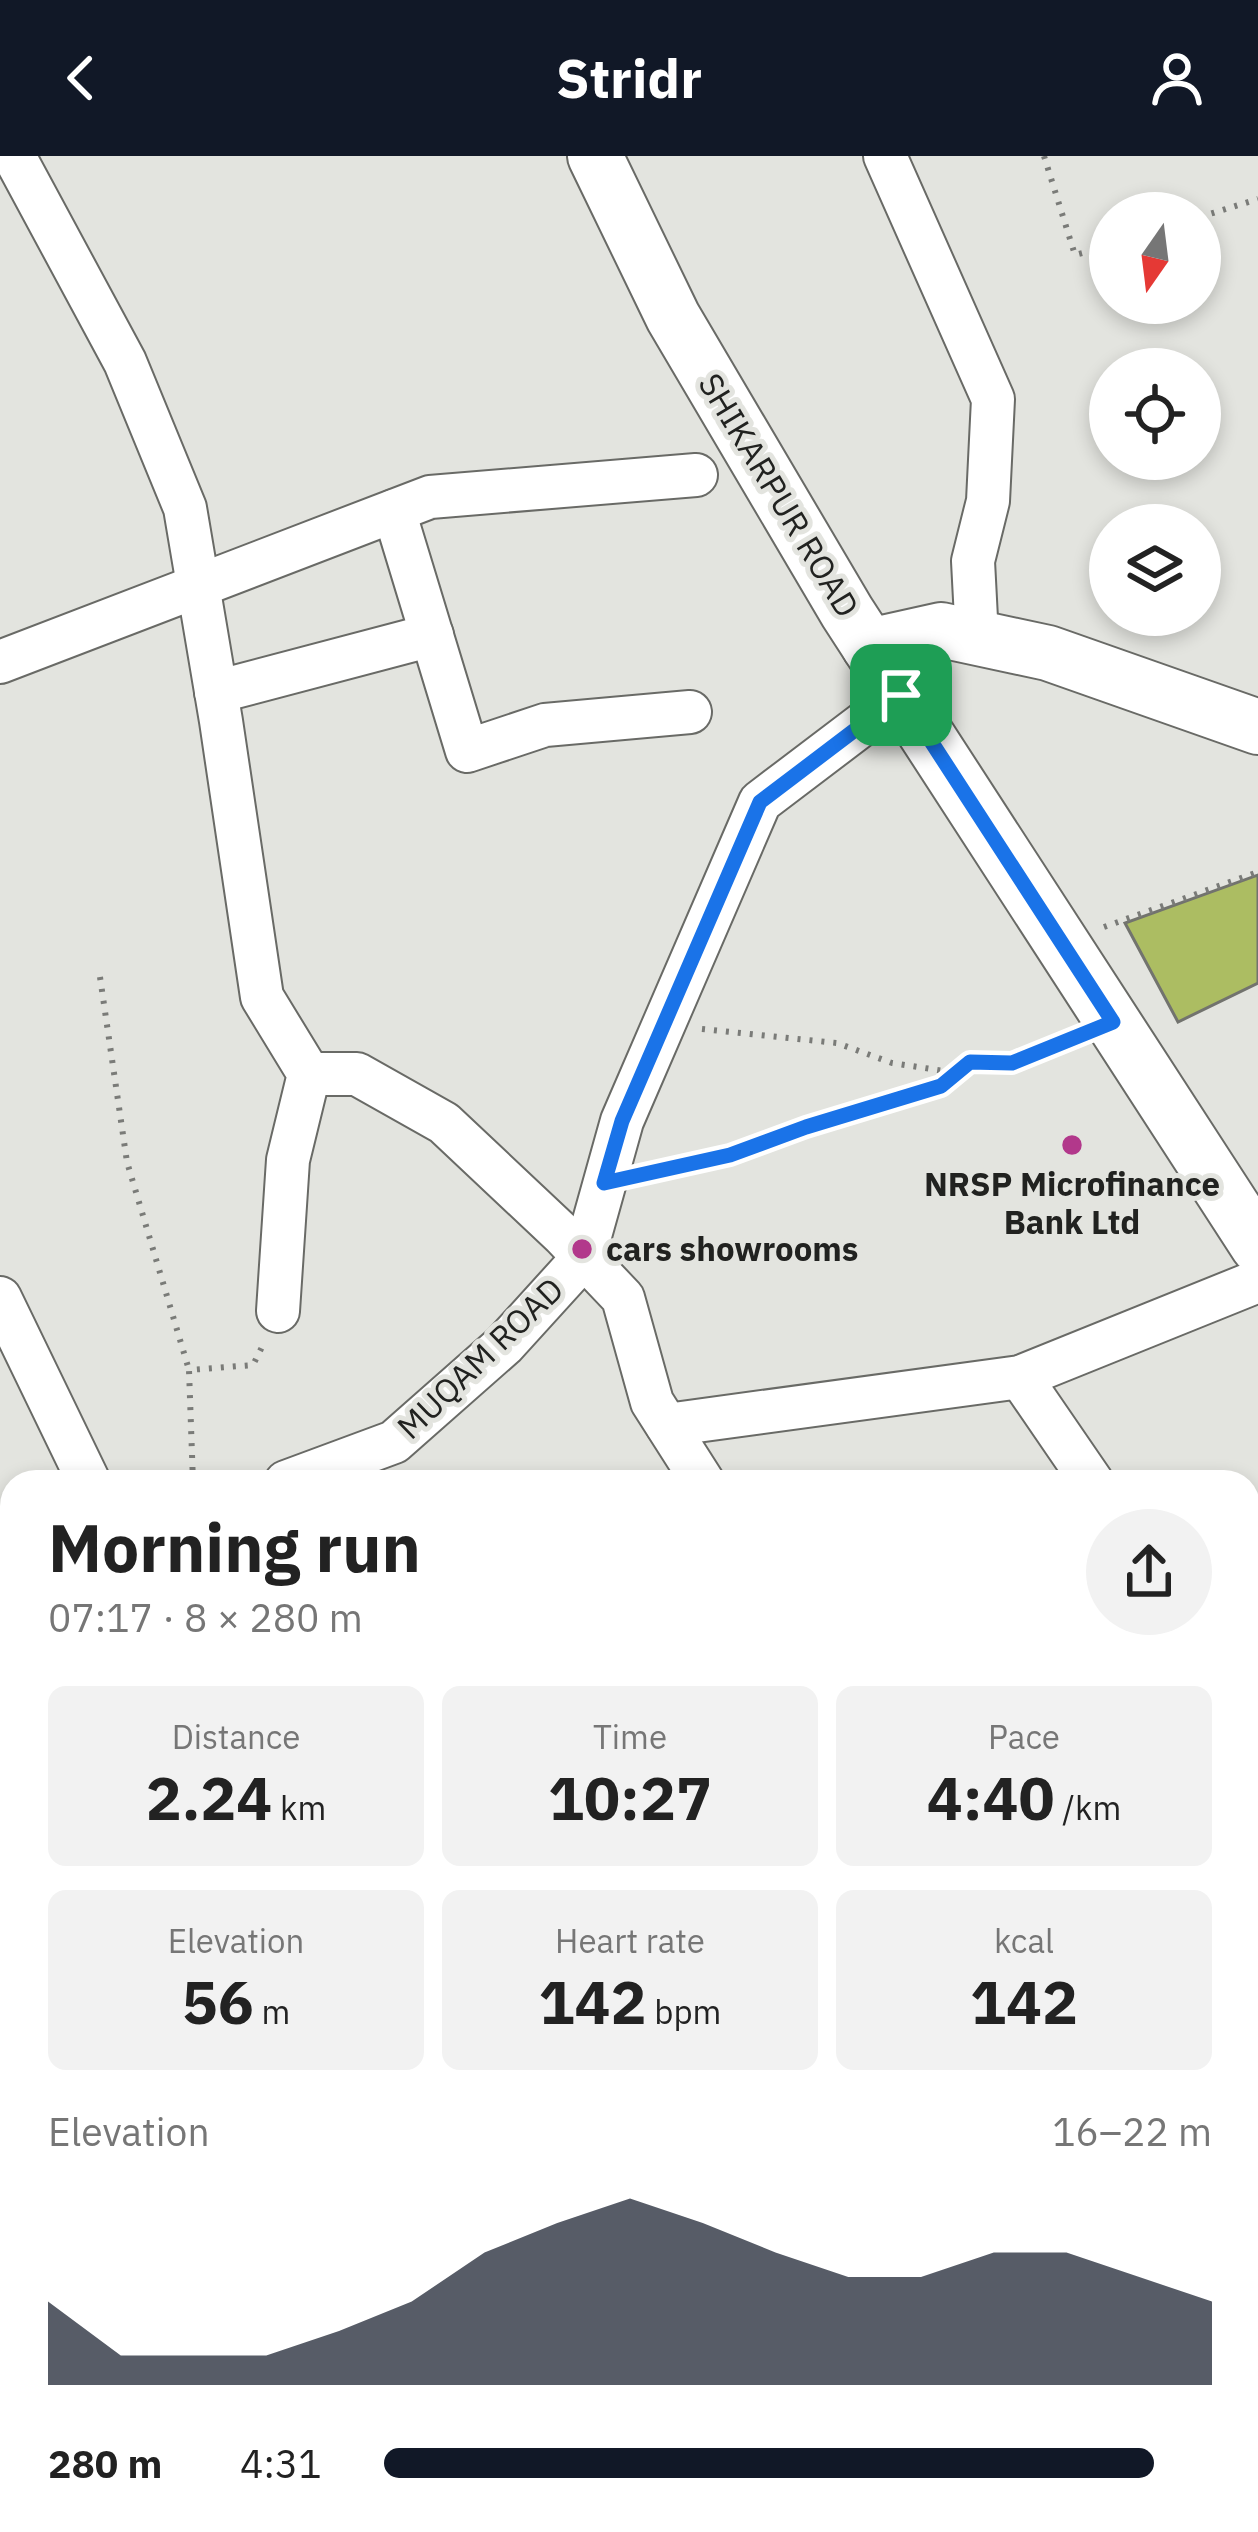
<!DOCTYPE html>
<html lang="en">
<head>
<meta charset="utf-8">
<style>
	:root { --surface:#fff; --page:#f2f2f2; --text:#222; --muted:#767676; --accent:#111827 }
	body { margin:0; font-family:"IBM Plex Sans",sans-serif; background:var(--page); color:var(--text); height:100vh; display:flex; flex-direction:column; font-size:45px; white-space:nowrap }
	* { box-sizing:border-box; margin:0 }
	p { font-size:39px; color:var(--muted) }
	.icon { flex:none; width:66px; height:66px; fill:none; stroke:currentColor; stroke-width:2; stroke-linecap:round; stroke-linejoin:round }
	.map { position:relative; flex:1; overflow:hidden }
	.panel { position:absolute; left:0px; top:1314px; width:1260px; height:1062px; display:flex; flex-direction:column; background:var(--surface); border-radius:36px 36px 0 0; box-shadow:0 6px 18px #0003 }
	.panel>* { flex:none }
	.needle { width:78px; rotate:194deg }
	.controls { position:absolute; left:1089px; top:36px; display:grid; gap:24px }
	.controls a { display:grid; place-items:center; width:132px; height:132px; border-radius:50%; background:var(--surface); box-shadow:0 6px 18px #0003; font-size:60px }
	.pin { position:absolute; display:grid; place-items:center; width:102px; height:102px; color:#fff; margin:-51px; border-radius:24px; box-shadow:0 6px 18px #0006 }
	.round { display:grid; place-items:center; flex:none; width:126px; height:126px; border-radius:63px; background:var(--page) }
	.overview { display:flex; align-items:center; justify-content:space-between; height:204px; padding:0 48px }
	h1 { font-size:66px; font-weight:800; line-height:90px }
	.metrics { display:grid; grid-template-columns:repeat(3,1fr); gap:18px; height:204px; padding:12px 48px }
	.metrics div { display:grid; align-content:center; border-radius:18px; background:var(--page); text-align:center }
	.metrics b { font-size:60px; font-weight:800 }
	.metrics small { font-size:33px; font-weight:400 }
	.metrics p { font-size:33px }
	.chart { height:336px; padding:24px 48px }
	.chart p { display:flex; justify-content:space-between }
	.chart svg { width:100%; height:216px; margin-top:12px; fill:var(--accent); opacity:.7 }
	ul { padding:0 48px; list-style:none; font-size:39px }
	li { display:grid; grid-template-columns:192px 144px 1fr; align-items:center; height:90px }
	li i { height:30px; border-radius:15px; background:var(--accent) }
	header { display:flex; justify-content:space-between; align-items:center; height:156px; padding:0 48px; background:var(--accent); color:#fff; font-size:54px; font-weight:800 }
	.map>svg:first-child { display:block }
	.building { fill:#acbd62; stroke:#72736e; stroke-width:3 }
	.lines { fill:none; stroke-linecap:round; stroke-linejoin:round }
	.minor-casing { stroke:#696a66; stroke-width:46 }
	.tertiary-casing { stroke:#696a66; stroke-width:58 }
	.secondary-casing { stroke:#696a66; stroke-width:64 }
	.path { stroke:#7a7b78; stroke-width:6; stroke-dasharray:3 9; stroke-linecap:butt }
	.minor { stroke:#fff; stroke-width:42 }
	.tertiary { stroke:#fff; stroke-width:54 }
	.secondary { stroke:#fff; stroke-width:60 }
	.route-casing { stroke:#fff; stroke-width:24 }
	.route { stroke:#1a73e8; stroke-width:15 }
	.poi-dot { fill:#b2388b; stroke:#e3e4df; stroke-width:4.5 }
	.labels { text-anchor:middle; stroke-width:10; stroke-linejoin:round; paint-order:stroke }
	.street-label { font-size:33px; fill:#212220; stroke:#e3e4df }
	.poi-label { font-size:33px; font-weight:bold; fill:#212220; stroke:#e3e4df }
</style>
</head>
<body>
<header><svg class="icon" aria-label="back" viewBox="0 0 24 24"><path d="M15 5l-7 7 7 7"/></svg>Stridr<svg class="icon" aria-label="person" viewBox="0 0 24 24"><circle cx="12" cy="8" r="4"/><path d="M4 21q1-7 8-7t8 7"/></svg></header>
<div class="map">
<svg width="1258" height="2376" viewBox="0 0 1258 2376">
	<rect width="100%" height="100%" fill="#e3e4df"/>
	<polygon class="building" points="1258,719 1258,827 1178,866 1125,767"/>
	<g class="lines">
		<g class="minor-casing">
			<g id="minor">
				<polyline points="14,0 125,206 185,352 221,565 262,841 309,918 288,1004 278,1155"/>
				<polyline points="885,0 993,243 988,345 973,405 977,482"/>
				<polyline points="394,355 467,595 545,569 690,556"/>
				<polyline points="0,506 430,341 696,319"/>
				<polyline points="216,536 432,479"/>
				<polyline points="309,918 357,918 444,967 563,1079 623,1142 652,1246 703,1326"/>
				<polyline points="0,1142 89,1326"/>
				<polyline points="1020,1221 1092,1326"/>
				<polyline points="667,1269 1020,1221 1258,1125"/>
				<polyline points="286,1326 394,1286 504,1189 584,1101 622,965 760,646 901,539"/>
				<polyline points="1248,1554 1258,1569"/>
				<polyline points="1248,1777 1258,1772"/>
				<polyline points="0,1919 12,1911"/>
				<polyline points="1248,2100 1252,2109"/>
				<polyline points="1248,2290 1258,2289"/>
				<polyline points="1210,2364 1214,2376"/>
			</g>
		</g>
		<g class="tertiary-casing">
			<g id="tertiary">
				<polyline points="595,0 673,161 847,456 1258,1090"/>
				<polyline points="869,490 941,474 1048,497 1258,571"/>
			</g>
		</g>
		<g class="secondary-casing">
			<g id="secondary">
				<polyline points="0,1487 12,1487"/>
				<polyline points="922,2364 934,2376"/>
			</g>
		</g>
		<g class="path">
			<polyline points="1044,0 1075,99 1110,90"/>
			<polyline points="1200,61 1258,43"/>
			<polyline points="1104,771 1258,716"/>
			<polyline points="100,821 127,1006 189,1214"/>
			<polyline points="702,873 837,887 892,907 957,917"/>
			<polyline points="648,1017 730,999 806,971 942,930 970,906 1012,907 1071,883"/>
			<polyline points="193,1326 189,1214 253,1209 262,1191"/>
		</g>
		<use href="#minor" class="minor"/>
		<use href="#tertiary" class="tertiary"/>
		<use href="#secondary" class="secondary"/>
	</g>
	<g class="lines">
		<g class="route-casing">
			<polygon id="route" points="901,539 1113,866 1012,907 970,906 941,930 806,971 730,999 604,1027 622,965 760,646"/>
		</g>
		<use href="#route" class="route"/>
	</g>
	<g class="poi-dot">
		<circle cx="1072" cy="989" r="12"/>
		<circle cx="582" cy="1093" r="12"/>
	</g>
	<g class="labels">
		<g class="street-label">
			<text transform="translate(779 339) rotate(59)" y="12">SHIKARPUR ROAD</text>
			<text transform="translate(480 1202) rotate(-44)" y="12">MUQAM ROAD</text>
		</g>
		<g class="poi-label">
			<text x="1072" y="1040">NRSP Microfinance<tspan x="1072" dy="38">Bank Ltd</tspan></text>
			<text x="606" y="1105" text-anchor="start">cars showrooms</text>
		</g>
	</g>
</svg>
<div class="controls">
<a><svg class="needle" viewBox="-14 -14 28 28"><path d="M0-13l5 13h-10z" fill="#e53935"/><path d="M0 13l5-13h-10z" fill="#767676"/></svg></a>
<a><svg class="icon" aria-label="locate" viewBox="0 0 24 24"><circle cx="12" cy="12" r="6"/><path d="M12 2v4M12 18v4M2 12h4M18 12h4"/></svg></a>
<a><svg class="icon" aria-label="layers" viewBox="0 0 24 24"><path d="M12 4l9 5-9 5-9-5zM3 14l9 5 9-5"/></svg></a>
</div>
<div class="pin" style="left:901px;top:539px;background:#1e9e55"><svg class="icon" aria-label="arrive" viewBox="0 0 24 24"><path d="M6 21V4h12l-3 4 3 4H6"/></svg></div>
<section class="panel">
<div class="overview"><div><h1>Morning run</h1><p>07:17 · 8 × 280 m</p></div><a class="round"><svg class="icon" aria-label="share" viewBox="0 0 24 24"><path d="M12 15V3M7 8l5-5 5 5M5 13v7h14v-7"/></svg></a></div>
<div class="metrics">
<div><p>Distance</p><b>2.24<small> km</small></b></div>
<div><p>Time</p><b>10:27</b></div>
<div><p>Pace</p><b>4:40<small> /km</small></b></div>
</div>
<div class="metrics">
<div><p>Elevation</p><b>56<small> m</small></b></div>
<div><p>Heart rate</p><b>142<small> bpm</small></b></div>
<div><p>kcal</p><b>142</b></div>
</div>
<div class="chart"><p><span>Elevation</span>16–22 m</p>
<svg viewBox="0 0 160 44" preserveAspectRatio="none"><path d="M0 44V27L10 38L20 38L30 38L40 33L50 27L60 17L70 11L80 6L90 11L100 17L110 22L120 22L130 17L140 17L150 22L160 27V44z"/></svg>
</div>
<ul>
<li><b>280 m</b>4:31<i style="width:93%"></i></li>
</ul>
</section>
</div>
</body>
</html>
